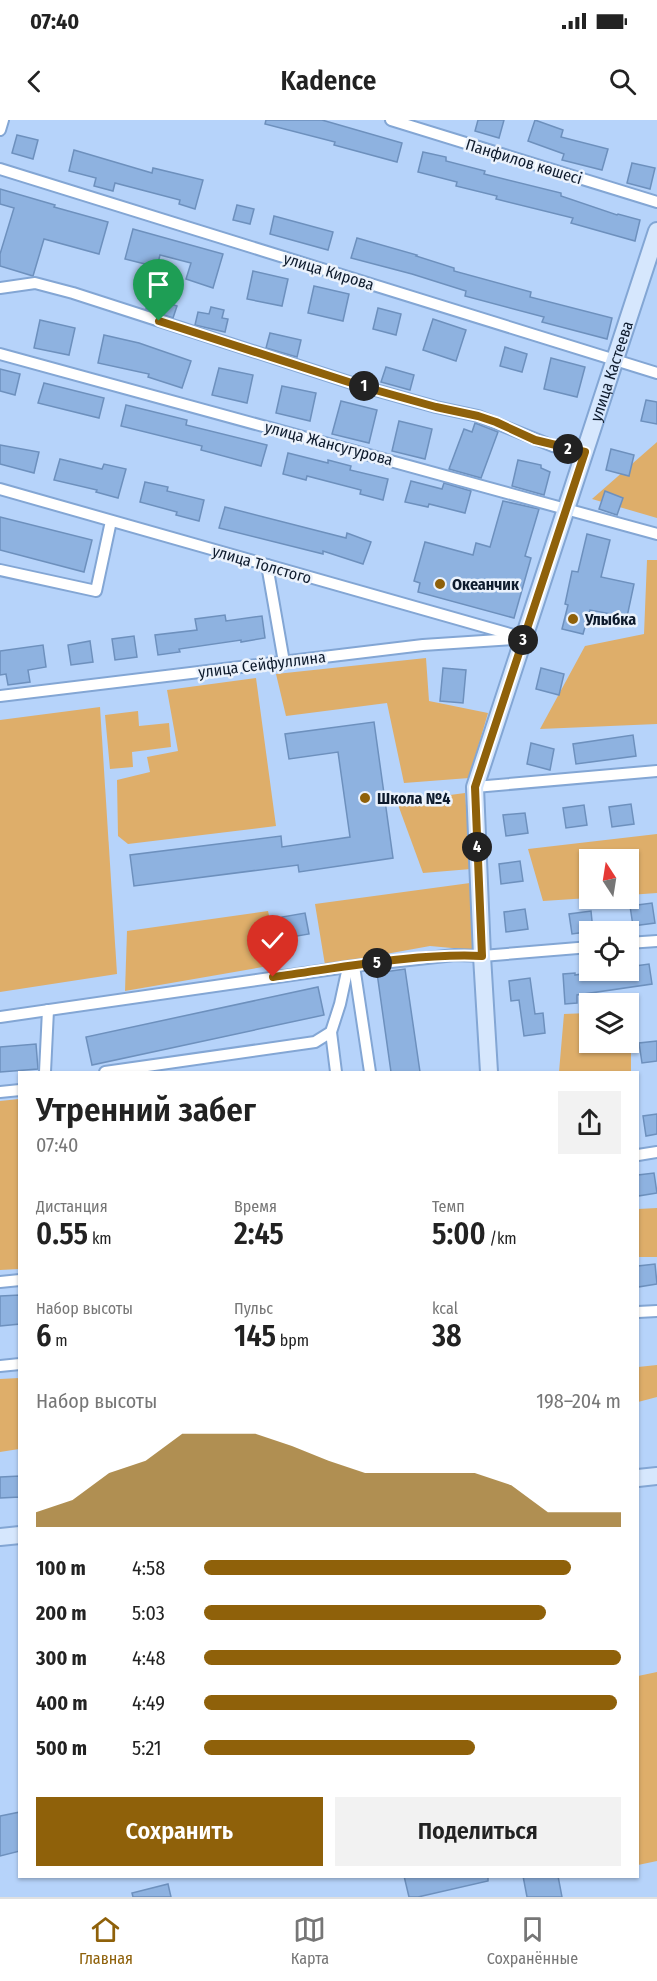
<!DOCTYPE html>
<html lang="ru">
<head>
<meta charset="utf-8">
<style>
	:root { --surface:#fff; --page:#f2f2f2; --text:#222; --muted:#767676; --line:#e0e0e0; --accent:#8f610a }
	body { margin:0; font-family:"Fira Sans Condensed",sans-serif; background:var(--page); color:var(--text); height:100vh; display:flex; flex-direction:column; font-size:22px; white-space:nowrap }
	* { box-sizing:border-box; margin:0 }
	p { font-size:20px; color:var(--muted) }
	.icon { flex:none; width:33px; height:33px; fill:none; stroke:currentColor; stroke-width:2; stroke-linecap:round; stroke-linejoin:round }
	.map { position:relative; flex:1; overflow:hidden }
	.details { position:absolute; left:18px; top:951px; width:621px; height:807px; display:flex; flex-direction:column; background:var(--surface); border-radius:0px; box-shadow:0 2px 4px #0004 }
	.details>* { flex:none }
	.needle { width:39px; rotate:348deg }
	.tools { position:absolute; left:579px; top:729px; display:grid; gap:12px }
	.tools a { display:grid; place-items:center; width:60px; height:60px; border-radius:0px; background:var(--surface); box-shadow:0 2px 4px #0004; font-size:30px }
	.pin { position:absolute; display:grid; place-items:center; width:51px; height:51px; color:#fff; margin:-62px -26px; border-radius:50% 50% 50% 0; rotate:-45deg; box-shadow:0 0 6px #0007 }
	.pin .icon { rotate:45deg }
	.km { position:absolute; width:30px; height:30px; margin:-15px; border-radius:50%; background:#222; color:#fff; font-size:16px; line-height:30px; text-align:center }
	.round { display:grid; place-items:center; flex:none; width:63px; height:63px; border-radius:0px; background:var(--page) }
	.headline { display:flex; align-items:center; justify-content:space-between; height:102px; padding:0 18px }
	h1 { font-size:33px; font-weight:600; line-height:45px }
	.metrics { display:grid; grid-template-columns:repeat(3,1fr); gap:9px; height:102px; padding:6px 18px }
	.metrics div { display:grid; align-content:center }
	.metrics b { font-size:30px; font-weight:600 }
	.metrics small { font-size:16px; font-weight:400 }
	.metrics p { font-size:16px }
	.chart { height:168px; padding:12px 18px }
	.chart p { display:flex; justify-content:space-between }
	.chart svg { width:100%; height:108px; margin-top:6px; fill:var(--accent); opacity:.7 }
	.primary-button { display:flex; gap:12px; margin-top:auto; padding:12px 18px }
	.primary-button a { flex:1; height:69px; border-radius:0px; background:var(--accent); color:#fff; font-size:24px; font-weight:600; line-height:69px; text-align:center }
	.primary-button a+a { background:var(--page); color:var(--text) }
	ul { padding:0 18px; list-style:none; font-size:20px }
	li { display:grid; grid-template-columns:96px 72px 1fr; align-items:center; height:45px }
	li i { height:15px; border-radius:8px; background:var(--accent) }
	.status { display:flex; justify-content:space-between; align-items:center; height:42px; padding:0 30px; background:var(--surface); direction:ltr }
	.status svg { height:16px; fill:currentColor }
	header { display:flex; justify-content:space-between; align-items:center; height:78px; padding:0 18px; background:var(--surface); font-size:27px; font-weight:600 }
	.tab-bar { display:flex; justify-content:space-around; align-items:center; height:84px; border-top:2px solid var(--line); background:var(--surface); font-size:16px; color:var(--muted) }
	.tab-bar a { display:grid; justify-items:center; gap:3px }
	.tab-bar .current { color:var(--accent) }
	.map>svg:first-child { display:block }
	.green { fill:#deae6a }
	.building { fill:#8eb2e0; stroke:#6d90bd; stroke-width:1.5 }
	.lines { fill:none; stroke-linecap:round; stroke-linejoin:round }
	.street-casing { stroke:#83a6d4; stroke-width:14 }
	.secondary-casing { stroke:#83a6d4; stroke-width:20 }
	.street { stroke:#fff; stroke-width:10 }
	.secondary { stroke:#d6e7fd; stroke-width:16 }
	.route-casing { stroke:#fff; stroke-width:12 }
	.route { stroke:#8f610a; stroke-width:8 }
	.poi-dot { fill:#8f610a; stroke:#ebf2fc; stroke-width:2 }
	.labels { text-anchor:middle; stroke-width:5; stroke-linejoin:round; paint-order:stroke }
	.street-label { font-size:16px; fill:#0e1b2d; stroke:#ebf2fc }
	.poi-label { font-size:16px; font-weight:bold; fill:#0e1b2d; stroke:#ebf2fc; text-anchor:start }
</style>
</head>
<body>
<div class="status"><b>07:40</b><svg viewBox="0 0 49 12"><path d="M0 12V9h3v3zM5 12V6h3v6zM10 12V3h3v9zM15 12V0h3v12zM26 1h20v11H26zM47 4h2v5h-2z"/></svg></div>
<header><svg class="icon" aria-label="back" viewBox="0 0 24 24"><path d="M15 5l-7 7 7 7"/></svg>Kadence<svg class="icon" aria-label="search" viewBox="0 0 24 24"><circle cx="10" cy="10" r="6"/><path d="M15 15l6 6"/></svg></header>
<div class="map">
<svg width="657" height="1777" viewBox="0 0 657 1777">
	<rect width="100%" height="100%" fill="#b6d3fa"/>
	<g class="green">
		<polygon points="657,322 657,398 592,379"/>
		<polygon points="647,440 657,440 657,604 540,609 585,526 644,514"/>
		<polygon points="426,538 429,581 488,593 469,658 404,663 387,583 286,596 276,554"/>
		<polygon points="256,558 276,706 128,724 118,716 117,660 150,652 147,637 178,631 167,570"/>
		<polygon points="100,587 117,854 0,872 0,600"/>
		<polygon points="138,591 139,606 169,603 171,627 132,632 133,647 110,649 105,595"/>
		<polygon points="465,673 471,749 423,753 397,682"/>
		<polygon points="657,714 657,773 629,775 628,740 590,740 589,778 543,781 528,729"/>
		<polygon points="470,763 474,830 430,826 325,845 315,784"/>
		<polygon points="268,791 280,844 125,871 127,811"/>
		<polygon points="629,890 631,890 631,952 559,952 564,894 589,893 590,922 628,922"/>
		<polygon points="19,979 19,1149 0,1150 0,981"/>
		<polygon points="657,1088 657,1137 638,1137 638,1089"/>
		<polygon points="657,1245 657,1277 638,1282 638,1247"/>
		<polygon points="19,1258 19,1329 0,1332 0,1259"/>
		<polygon points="657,1552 657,1741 638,1745 638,1556"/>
	</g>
	<g class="building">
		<polygon points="266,0 322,0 402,23 397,42 334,25 335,22 265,4"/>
		<polygon points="478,0 504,0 499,18 475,11"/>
		<polygon points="535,0 563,10 561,17 608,29 602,50 562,40 564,34 528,21"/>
		<polygon points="17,15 38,20 33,39 12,33"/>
		<polygon points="74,30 152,53 153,48 203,60 195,89 179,84 180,80 115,63 113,71 94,66 96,58 69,51"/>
		<polygon points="423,32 446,37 446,41 485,51 484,54 561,73 561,76 617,95 618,94 640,100 635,121 571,103 573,98 496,79 497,76 456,66 457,62 418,52"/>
		<polygon points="632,43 655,48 650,69 627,63"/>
		<polygon points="0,69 55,85 54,87 108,102 99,134 44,119 33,156 0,146 0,134 14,88 0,84"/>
		<polygon points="237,85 254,89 250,104 233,100"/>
		<polygon points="274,96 333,112 328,130 270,114"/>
		<polygon points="133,109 223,134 213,168 186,159 191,143 160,135 157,147 125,139"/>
		<polygon points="357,118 417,135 416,136 454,148 454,151 531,172 530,177 612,198 607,219 542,202 544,197 465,176 466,171 412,154 351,138"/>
		<polygon points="253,151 288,159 282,186 247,179"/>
		<polygon points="314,166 349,174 343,201 308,193"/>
		<polygon points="149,177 177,186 173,198 146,189"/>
		<polygon points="211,187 224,190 222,198 228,199 225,212 195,205 198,192 209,194"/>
		<polygon points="378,188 401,194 396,215 373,209"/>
		<polygon points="433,199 466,210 456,241 423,230"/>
		<polygon points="40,200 75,208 69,235 34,228"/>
		<polygon points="270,213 301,220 297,237 266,228"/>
		<polygon points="104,215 139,223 191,241 182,268 148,257 149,254 98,243"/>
		<polygon points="505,227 527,234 522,252 500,246"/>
		<polygon points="551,238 585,247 577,277 544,269"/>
		<polygon points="386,247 414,255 410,270 381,262"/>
		<polygon points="219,248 253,255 247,283 212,275"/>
		<polygon points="0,249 20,254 15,275 0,271"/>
		<polygon points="44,263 104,278 99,298 38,283"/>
		<polygon points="282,266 316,273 310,301 276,293"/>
		<polygon points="646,280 657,282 657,304 641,301"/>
		<polygon points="341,281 377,290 369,323 332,314"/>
		<polygon points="126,285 187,300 186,305 267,325 261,346 201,330 202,326 121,306"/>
		<polygon points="399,301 432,309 425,339 392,331"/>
		<polygon points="475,303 498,312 481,358 449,349 464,309 472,312"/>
		<polygon points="0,325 39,332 34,353 0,344"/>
		<polygon points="611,329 634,335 629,356 606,350"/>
		<polygon points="288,333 328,343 328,340 351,346 350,350 388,359 383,380 360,374 361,370 307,356 306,360 283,354"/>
		<polygon points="60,339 102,349 104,344 126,349 118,378 96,372 97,370 54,360"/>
		<polygon points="518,340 541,345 541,348 550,352 544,375 512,366"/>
		<polygon points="411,361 442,369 444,363 471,371 465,393 429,384 428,387 405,382"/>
		<polygon points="145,362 168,367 167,371 204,380 199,401 176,395 177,392 140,382"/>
		<polygon points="605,371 623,378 617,395 599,389"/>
		<polygon points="503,381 539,389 525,436 531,438 514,498 418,472 420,463 414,461 425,422 473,435 476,423 490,427"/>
		<polygon points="225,387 346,418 347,413 371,422 363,444 323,431 323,434 219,408"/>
		<polygon points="0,397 92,420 84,452 0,430"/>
		<polygon points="587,414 610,420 601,457 634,464 627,497 590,490 583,514 562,509 568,485 565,484 572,451 578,452"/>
		<polygon points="225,495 226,501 262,496 265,518 241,522 241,520 179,529 180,532 158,535 155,515 197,510 195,499"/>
		<polygon points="134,516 137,537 115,540 112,519"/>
		<polygon points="90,521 93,542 71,545 68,525"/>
		<polygon points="43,525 46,547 28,550 30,562 8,565 6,554 0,555 0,531"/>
		<polygon points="443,548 466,550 463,583 440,581"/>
		<polygon points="541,548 564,554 559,575 536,569"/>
		<polygon points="374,602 393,738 299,752 298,745 134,766 130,735 281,716 282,727 350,717 338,632 289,639 285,614"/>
		<polygon points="633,615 636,636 576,644 573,624"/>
		<polygon points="531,623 554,629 550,650 527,644"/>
		<polygon points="631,684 634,704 612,707 609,687"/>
		<polygon points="584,685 587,705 566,708 563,688"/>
		<polygon points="525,693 528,713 506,716 503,695"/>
		<polygon points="520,741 523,761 501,764 499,744"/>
		<polygon points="652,783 655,803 633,806 630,786"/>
		<polygon points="525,789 528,809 506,812 504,792"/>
		<polygon points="591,791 593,811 572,814 569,794"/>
		<polygon points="305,793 309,814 286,818 282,797"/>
		<polygon points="649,844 652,864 577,875 577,883 565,884 563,854 575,853 575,855 606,850 628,850 628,847"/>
		<polygon points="405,849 420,952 391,952 377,853"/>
		<polygon points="530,858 535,894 543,893 545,913 524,916 519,880 511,881 509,861"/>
		<polygon points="318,867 324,895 92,945 86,917"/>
		<polygon points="657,921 657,941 642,943 639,923"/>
		<polygon points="36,924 38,949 0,952 0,927"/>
		<polygon points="657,994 657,1014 646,1016 643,996"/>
		<polygon points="654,1053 657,1073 638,1076 638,1055"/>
		<polygon points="655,1144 657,1164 638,1167 638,1146"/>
		<polygon points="20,1175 20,1204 0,1206 0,1176"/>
		<polygon points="20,1356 20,1377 0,1378 0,1357"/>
		<polygon points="20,1692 20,1731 0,1736 0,1696"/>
		<polygon points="404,1756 488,1756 488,1761 418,1777 409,1777"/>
		<polygon points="523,1756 558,1756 562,1777 527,1777"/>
		<polygon points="168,1764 171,1777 133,1777 132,1773"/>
	</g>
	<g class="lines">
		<g class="street-casing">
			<g id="street">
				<polyline points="391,0 657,82"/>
				<polyline points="0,10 3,0"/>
				<polyline points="0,49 657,253"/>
				<polyline points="0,168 35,163 73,173 361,266 436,287 478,296 553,326 585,332"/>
				<polyline points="0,234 657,414"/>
				<polyline points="0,369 524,518"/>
				<polyline points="267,445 284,542"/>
				<polyline points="0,450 96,471 111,401"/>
				<polyline points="0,576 423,525 515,519"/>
				<polyline points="475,667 657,651"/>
				<polyline points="628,823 657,821"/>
				<polyline points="354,846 370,952"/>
				<polyline points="0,897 354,846 455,835 482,836 590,827"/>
				<polyline points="331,912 336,952"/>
				<polyline points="45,952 48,890"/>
				<polyline points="105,952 315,922 331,912 340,884 348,847"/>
				<polyline points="0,972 20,970"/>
				<polyline points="638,1035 657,1032"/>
				<polyline points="0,1162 20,1160"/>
				<polyline points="638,1192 657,1191"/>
				<polyline points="0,1246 20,1244"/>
			</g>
		</g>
		<g class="secondary-casing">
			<g id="secondary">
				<path id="s1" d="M489,952L482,836L475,667L657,111"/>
				<polyline points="638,1358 657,1356"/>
				<polyline points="0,1417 20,1415"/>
			</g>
		</g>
		<use href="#street" class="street"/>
		<use href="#secondary" class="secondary"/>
	</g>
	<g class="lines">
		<g class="route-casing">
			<path id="route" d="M159,201L361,266L436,287L478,296L496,302L535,320L585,332L475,667L482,836C415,833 340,848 273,857"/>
		</g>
		<use href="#route" class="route"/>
	</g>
	<g class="poi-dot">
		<circle cx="440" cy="464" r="6"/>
		<circle cx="573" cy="499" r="6"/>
		<circle cx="365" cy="678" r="6"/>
	</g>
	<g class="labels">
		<g class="street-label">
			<text transform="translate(524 41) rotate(17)" y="6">Панфилов көшесі</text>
			<text transform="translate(329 151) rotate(17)" y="6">улица Кирова</text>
			<text dy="6" stroke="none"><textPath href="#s1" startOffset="723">улица Кастеева</textPath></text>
			<text transform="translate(329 323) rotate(15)" y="6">улица Жансугурова</text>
			<text transform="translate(262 444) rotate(16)" y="6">улица Толстого</text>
			<text transform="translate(262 544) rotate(-7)" y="6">улица Сейфуллина</text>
		</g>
		<g class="poi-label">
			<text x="452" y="470">Океанчик</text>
			<text x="585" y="505">Улыбка</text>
			<text x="377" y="684">Школа №4</text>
		</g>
	</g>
</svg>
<div class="tools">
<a><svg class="needle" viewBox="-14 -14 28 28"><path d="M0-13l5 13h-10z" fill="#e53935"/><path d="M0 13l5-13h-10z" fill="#767676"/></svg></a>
<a><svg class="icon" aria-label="locate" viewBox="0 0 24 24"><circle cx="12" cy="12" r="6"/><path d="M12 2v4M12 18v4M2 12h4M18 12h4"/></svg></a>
<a><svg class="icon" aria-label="layers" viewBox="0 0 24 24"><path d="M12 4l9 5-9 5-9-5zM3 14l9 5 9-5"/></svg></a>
</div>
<div class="pin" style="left:159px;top:201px;background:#1e9e55"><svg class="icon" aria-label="arrive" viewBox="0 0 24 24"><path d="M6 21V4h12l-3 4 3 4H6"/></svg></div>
<div class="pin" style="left:273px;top:857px;background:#d93025"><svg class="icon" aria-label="check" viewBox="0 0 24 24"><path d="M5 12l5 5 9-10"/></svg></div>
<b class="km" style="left:364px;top:266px">1</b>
<b class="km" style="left:568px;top:329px">2</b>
<b class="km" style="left:523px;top:520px">3</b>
<b class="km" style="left:477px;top:727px">4</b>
<b class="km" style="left:377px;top:843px">5</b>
<section class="details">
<div class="headline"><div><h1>Утренний забег</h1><p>07:40</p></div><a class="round"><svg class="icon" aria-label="share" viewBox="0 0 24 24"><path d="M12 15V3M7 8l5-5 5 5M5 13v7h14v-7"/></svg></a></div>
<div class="metrics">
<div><p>Дистанция</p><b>0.55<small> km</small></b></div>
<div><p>Время</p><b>2:45</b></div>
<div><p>Темп</p><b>5:00<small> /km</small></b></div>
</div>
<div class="metrics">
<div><p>Набор высоты</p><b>6<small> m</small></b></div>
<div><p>Пульс</p><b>145<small> bpm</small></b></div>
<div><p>kcal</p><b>38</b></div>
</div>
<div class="chart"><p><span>Набор высоты</span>198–204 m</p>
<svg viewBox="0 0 160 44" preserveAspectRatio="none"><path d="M0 44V38L10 33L20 22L30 17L40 6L50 6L60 6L70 11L80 17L90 22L100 22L110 22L120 22L130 27L140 38L150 38L160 38V44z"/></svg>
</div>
<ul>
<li><b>100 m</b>4:58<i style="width:88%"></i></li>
<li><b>200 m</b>5:03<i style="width:82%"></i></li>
<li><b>300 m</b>4:48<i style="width:100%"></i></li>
<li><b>400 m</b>4:49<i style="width:99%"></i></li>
<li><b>500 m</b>5:21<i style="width:65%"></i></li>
</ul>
<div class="primary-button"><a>Сохранить</a><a>Поделиться</a></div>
</section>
</div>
<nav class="tab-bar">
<a class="current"><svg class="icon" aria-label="home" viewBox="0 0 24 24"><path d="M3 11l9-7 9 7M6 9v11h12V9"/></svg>Главная</a>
<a><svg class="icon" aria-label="map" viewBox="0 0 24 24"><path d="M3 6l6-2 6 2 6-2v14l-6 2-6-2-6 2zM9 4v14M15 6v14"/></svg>Карта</a>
<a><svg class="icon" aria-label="saved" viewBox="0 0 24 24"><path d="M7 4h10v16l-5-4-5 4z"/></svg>Сохранённые</a>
</nav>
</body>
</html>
